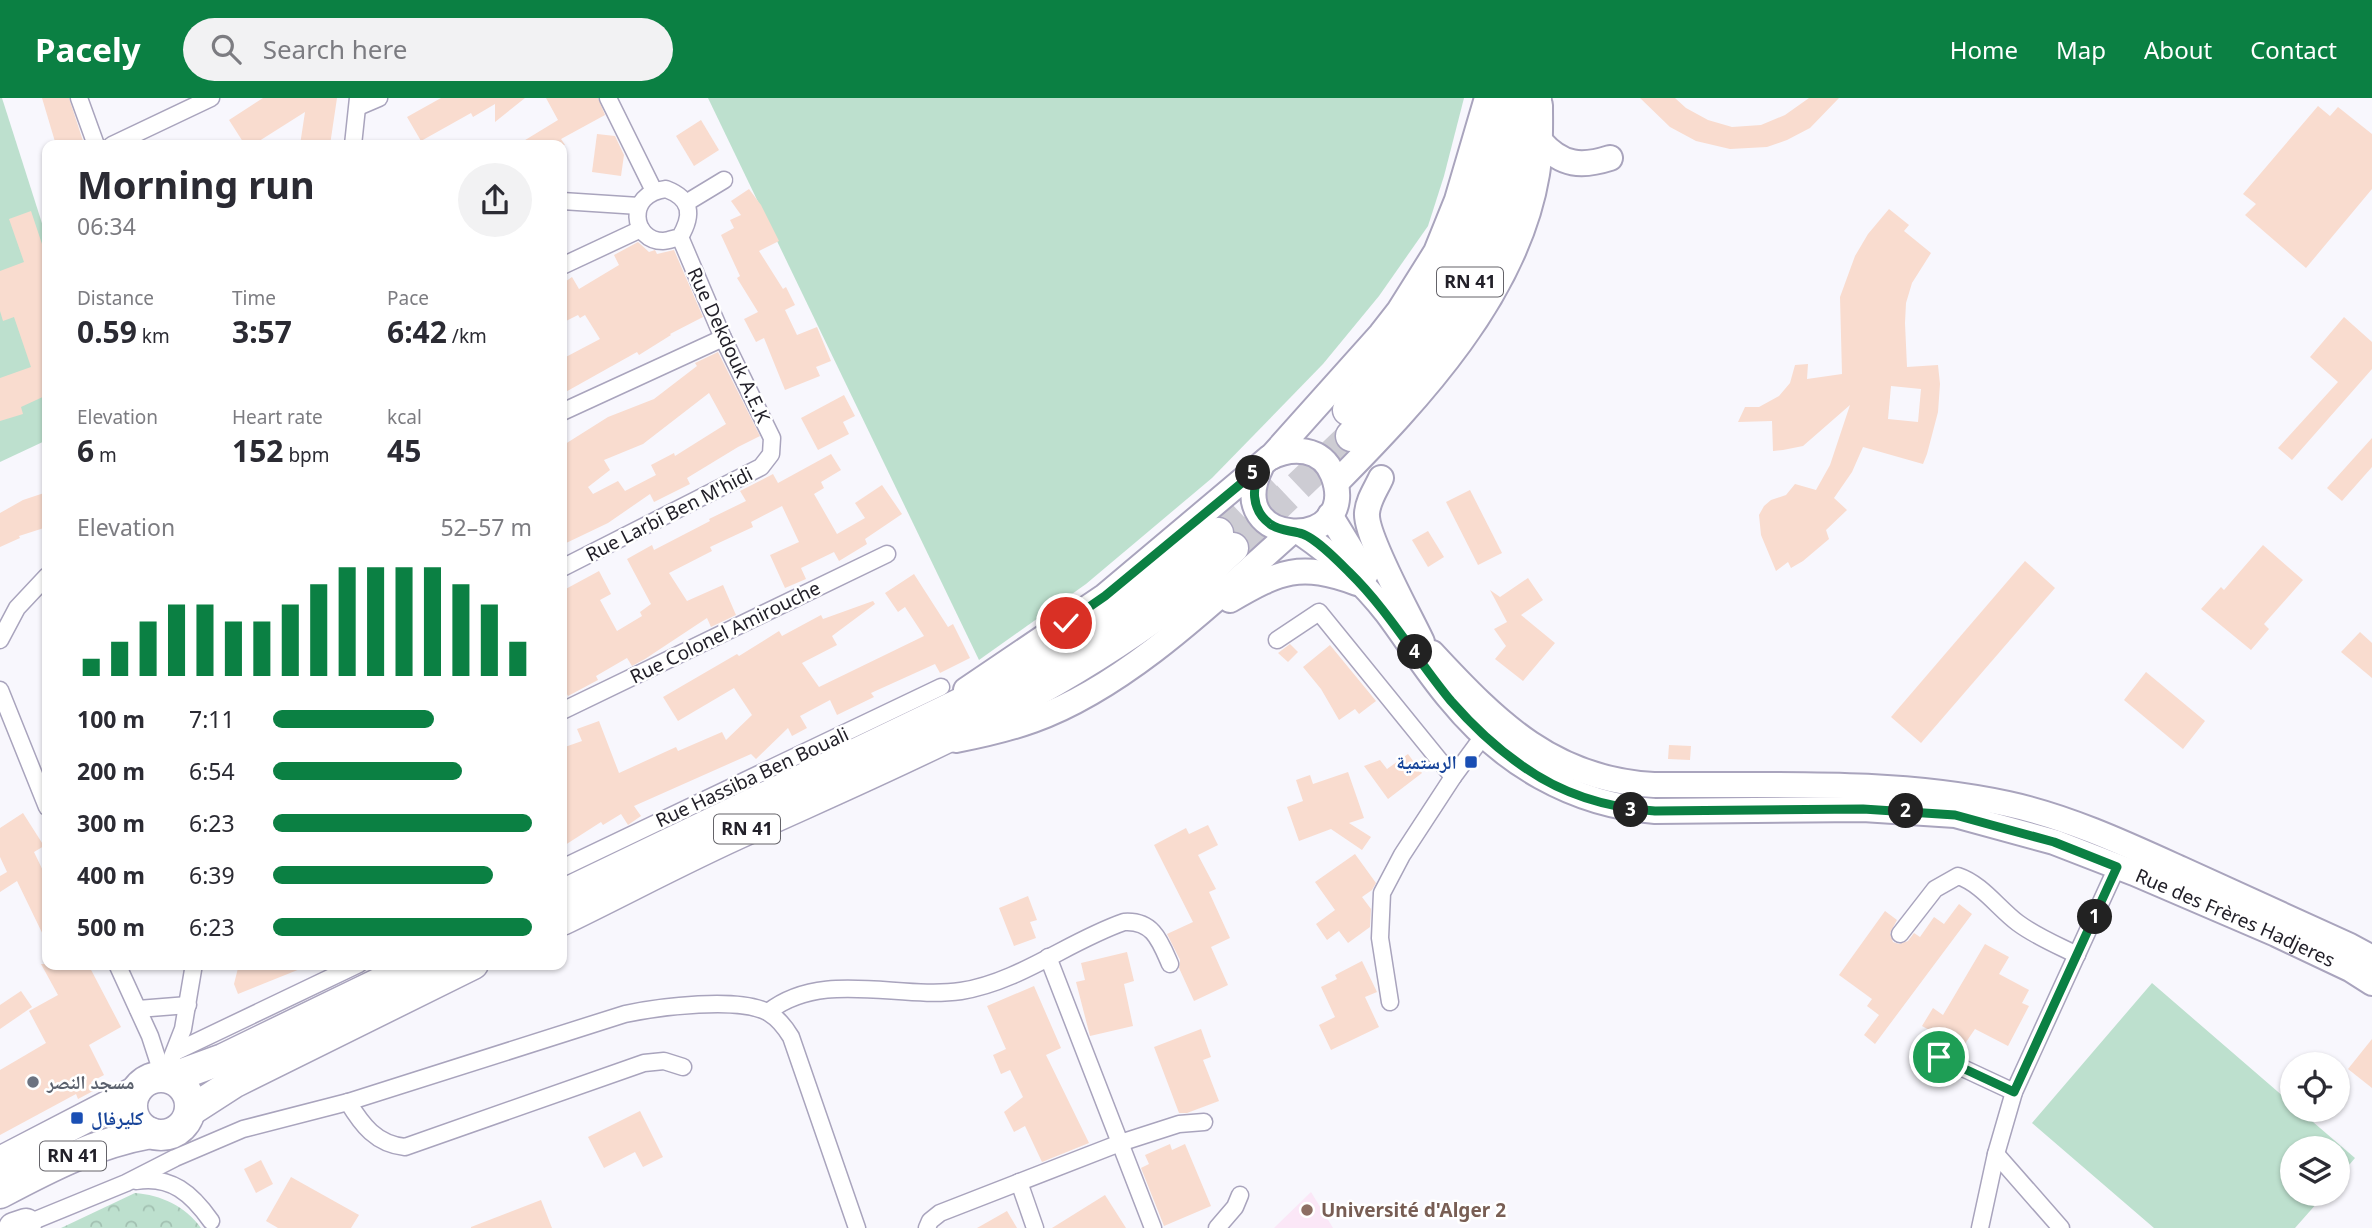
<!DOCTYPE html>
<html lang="en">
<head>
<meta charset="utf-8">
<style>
	:root { --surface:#fff; --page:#f2f2f3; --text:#2b2b33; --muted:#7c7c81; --accent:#0b8043 }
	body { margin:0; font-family:"Noto Sans","Noto Naskh Arabic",sans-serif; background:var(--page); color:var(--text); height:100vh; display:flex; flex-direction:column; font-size:26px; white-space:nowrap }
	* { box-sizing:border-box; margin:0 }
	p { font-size:23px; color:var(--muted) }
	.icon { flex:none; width:38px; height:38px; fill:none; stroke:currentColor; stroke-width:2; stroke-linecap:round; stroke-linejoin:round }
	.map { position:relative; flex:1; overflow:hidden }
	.panel { position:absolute; left:42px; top:42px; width:525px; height:830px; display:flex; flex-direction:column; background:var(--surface); border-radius:14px; box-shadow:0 2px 5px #0004 }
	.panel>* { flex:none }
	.tools { position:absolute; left:2280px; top:954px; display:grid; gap:14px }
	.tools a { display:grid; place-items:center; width:70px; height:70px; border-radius:50%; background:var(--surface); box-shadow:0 2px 5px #0004; font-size:35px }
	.pin { position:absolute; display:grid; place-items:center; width:60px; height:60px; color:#fff; margin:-30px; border:4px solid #fff; border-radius:50%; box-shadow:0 2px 7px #0007 }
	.km { position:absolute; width:35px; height:35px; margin:-18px; border-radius:50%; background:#222; color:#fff; font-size:19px; line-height:35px; text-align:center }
	.round { display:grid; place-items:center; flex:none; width:74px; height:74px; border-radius:37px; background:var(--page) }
	.overview { display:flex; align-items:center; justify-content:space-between; height:119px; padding:0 35px }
	h1 { font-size:38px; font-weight:700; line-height:52px }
	.metrics { display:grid; grid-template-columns:repeat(3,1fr); gap:10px; height:119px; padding:7px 35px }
	.metrics div { display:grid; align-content:center }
	.metrics b { font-size:30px; font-weight:700 }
	.metrics small { font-size:19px; font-weight:400 }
	.metrics p { font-size:19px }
	.chart { height:196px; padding:14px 35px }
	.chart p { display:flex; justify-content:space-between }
	.chart svg { width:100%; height:126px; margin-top:7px; stroke:var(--accent); stroke-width:6 }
	ul { padding:0 35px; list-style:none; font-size:23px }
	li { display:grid; grid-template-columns:112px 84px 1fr; align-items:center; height:52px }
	li i { height:18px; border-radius:9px; background:var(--accent) }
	header { display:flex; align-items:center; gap:42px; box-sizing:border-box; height:98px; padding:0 35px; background:var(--accent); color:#fff }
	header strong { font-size:33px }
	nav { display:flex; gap:38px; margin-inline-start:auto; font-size:24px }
	.search { width:490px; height:63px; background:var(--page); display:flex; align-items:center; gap:18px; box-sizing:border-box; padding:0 24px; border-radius:38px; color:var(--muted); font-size:26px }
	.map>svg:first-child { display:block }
	.education { fill:#fbe7f7 }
	.grass { fill:#bde0ce }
	.forest { fill:url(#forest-crowns) }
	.building { fill:#f9dccf; fill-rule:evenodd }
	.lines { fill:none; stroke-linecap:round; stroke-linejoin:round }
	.highway-tunnel { stroke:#cdccd3; stroke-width:30; stroke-dasharray:30 15; stroke-linecap:butt }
	.street-casing { stroke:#a9a4bd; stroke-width:19 }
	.primary-casing { stroke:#a9a4bd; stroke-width:28 }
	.highway-casing { stroke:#a9a4bd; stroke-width:33 }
	.street { stroke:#fff; stroke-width:16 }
	.primary { stroke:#fff; stroke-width:24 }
	.highway { stroke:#fff; stroke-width:30 }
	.route-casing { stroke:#fff; stroke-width:14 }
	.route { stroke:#0b8043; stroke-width:9 }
	.transit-dot { fill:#1a4fb4; stroke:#fff; stroke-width:2.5 }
	.worship-dot { fill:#6b7280; stroke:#fff; stroke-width:2.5 }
	.education-dot { fill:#8d6e63; stroke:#fff; stroke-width:2.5 }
	.labels { text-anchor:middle; stroke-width:5; stroke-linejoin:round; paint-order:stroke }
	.shield { fill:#fff; stroke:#646369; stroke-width:2 }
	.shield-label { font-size:18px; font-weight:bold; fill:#222029 }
	.street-label { font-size:19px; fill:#222029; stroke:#fff }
	.transit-label { font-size:19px; font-weight:bold; fill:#164399; stroke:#fff; text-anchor:end }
	.worship-label { font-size:19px; font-weight:bold; fill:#5b616d; stroke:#fff; text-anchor:start }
	.education-label { font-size:19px; font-weight:bold; fill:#785e54; stroke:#fff; text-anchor:start }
</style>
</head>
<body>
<header>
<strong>Pacely</strong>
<div class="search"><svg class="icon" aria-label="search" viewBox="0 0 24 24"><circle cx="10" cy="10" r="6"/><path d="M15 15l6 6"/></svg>Search here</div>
<nav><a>Home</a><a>Map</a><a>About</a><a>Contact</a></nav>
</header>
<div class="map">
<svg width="2372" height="1130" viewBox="0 0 2372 1130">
	<defs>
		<pattern id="forest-crowns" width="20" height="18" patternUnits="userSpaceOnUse" patternTransform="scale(1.75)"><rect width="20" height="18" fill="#bde0ce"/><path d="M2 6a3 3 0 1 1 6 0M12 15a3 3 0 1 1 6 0" fill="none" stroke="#a2c0b1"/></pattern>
	</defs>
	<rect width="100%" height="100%" fill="#f8f7fd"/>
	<polygon class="education" points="1311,1094 1333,1130 1274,1130"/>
	<g class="grass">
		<polygon points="0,0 2,0 47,141 47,342 0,364"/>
		<polygon points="708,0 1464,0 1444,78 1428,128 1379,198 1323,266 1212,380 1086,486 979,562"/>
		<polygon points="2152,885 2292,1006 2292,1012 2299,1012 2355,1060 2338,1080 2338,1050 2292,1050 2292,1096 2325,1096 2295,1130 2154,1130 2032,1025"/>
	</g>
	<path class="forest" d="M135,1095C161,1097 185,1108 201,1130H61Z"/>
	<g class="building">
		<polygon points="42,0 69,0 83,43 69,47 56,47"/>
		<polygon points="263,0 337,0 330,47 300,47 305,14 253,47 245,47 229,22"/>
		<polygon points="441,0 525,0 495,24 495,6 473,19 471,15 421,43 407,19"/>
		<polygon points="546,0 598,0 605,17 561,41 565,47 517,47 558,22"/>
		<polygon points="1640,0 1675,0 1686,10 1708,22 1732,29 1761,27 1785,17 1809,0 1839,0 1810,30 1787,42 1767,49 1730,51 1696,43 1670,29"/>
		<polygon points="2318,8 2330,18 2338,9 2372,36 2372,91 2306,170 2245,117 2256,106 2243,96"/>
		<polygon points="701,22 719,52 694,68 676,38"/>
		<polygon points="597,36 615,38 624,57 621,78 592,74"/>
		<polygon points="749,91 761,107 779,143 759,153 783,191 786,189 795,207 785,212 797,237 817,229 831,263 816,269 820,278 785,292 764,240 756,244 744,221 758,214 737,180 740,178 721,137 734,130 730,122 741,117 731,103"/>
		<path d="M1889,111L1909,127L1904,133L1931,155L1912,185L1906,205L1905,225L1907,269L1938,267L1940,286L1938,314L1927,356L1923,366L1863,349L1852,374L1834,400L1847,412L1826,432L1829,441L1803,463L1791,470L1788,464L1776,473L1761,437L1759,417L1764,408L1771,402L1786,397L1795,386L1816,392L1830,367L1850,307L1803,348L1783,352L1773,353L1772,323L1738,324L1745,309H1759L1779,298L1790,285L1795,267L1808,266L1807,281L1842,276L1840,199L1855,158L1868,136ZM1891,288L1921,291L1918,324L1888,321Z"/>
		<polygon points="31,113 47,161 47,297 21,309 23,316 0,323 0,280 31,269 14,219 3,223 0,213 0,173 24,164 9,121"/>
		<polygon points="638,144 649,154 655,152 657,156 674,152 703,219 670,236 671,237 639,257 637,254 562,296 562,261 600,241 585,217 580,220 578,217 562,225 562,186 572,179 579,191 619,167 614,157"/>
		<polygon points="2344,219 2372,244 2372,271 2292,362 2278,350 2338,284 2310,259"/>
		<path d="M718,254L760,338L738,349L687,380L690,386L654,404L650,396L608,425L562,447V348L608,319L654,301L697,268L695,265ZM709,295L726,326L675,358L674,355L651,367L656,377L625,393L618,383L593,396L588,389L610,372L604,362L643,346Z"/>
		<polygon points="844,297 855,318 843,324 849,336 818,352 801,320"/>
		<polygon points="2372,340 2372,369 2342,403 2327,390"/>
		<polygon points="831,356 841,372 821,384 824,390 814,396 837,436 865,420 855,405 882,387 902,416 865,441 867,446 839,463 834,454 801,470 806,481 785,490 770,457 799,444 782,408 751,424 753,429 710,449 712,453 669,475 687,503 723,487 736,517 711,529 707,520 645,561 632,568 627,560 596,578 598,582 568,598 562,587 562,493 599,473 611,496 600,502 617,533 642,518 640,514 651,506 627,461 652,447 654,452 710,423 709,421 746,403 740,393 773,376 778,385"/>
		<polygon points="1470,392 1502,455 1478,467 1446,404"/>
		<polygon points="47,394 47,429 19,438 20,440 0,449 0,415 23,402"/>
		<polygon points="1428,433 1444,459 1428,469 1412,442"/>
		<polygon points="2263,447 2303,482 2264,526 2269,531 2251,552 2201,511 2221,489 2224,492"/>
		<polygon points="2025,463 2055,490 1921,645 1891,619"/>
		<polygon points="914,476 948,529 953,526 970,560 940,575 935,566 871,595 874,599 837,617 830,602 800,618 807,630 792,638 788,630 756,661 751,656 634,708 641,718 628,727 621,716 603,727 601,724 562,749 562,650 582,643 577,631 599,623 619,675 676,649 678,653 722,634 726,642 752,617 734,590 678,623 663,599 737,556 739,558 779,533 782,538 821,517 823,521 873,503 875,506 832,538 837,547 802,565 819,589 924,538 905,509 898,514 885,495"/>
		<polygon points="1528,480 1543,502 1521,517 1555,545 1523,583 1495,561 1506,548 1494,531 1507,524 1490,492 1500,499"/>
		<polygon points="2360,534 2372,545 2372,580 2341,554"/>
		<polygon points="1290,546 1298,554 1288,564 1278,555"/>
		<polygon points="1330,547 1376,603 1359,616 1355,611 1339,622 1321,591 1303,569"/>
		<polygon points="2146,574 2205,623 2183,651 2124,602"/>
		<polygon points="1669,647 1691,648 1690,662 1668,661"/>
		<polygon points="1408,656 1422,675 1388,701 1364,668 1380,662 1387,671"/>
		<polygon points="1348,674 1364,720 1349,725 1371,739 1362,752 1331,731 1299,743 1287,709 1303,703 1296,682 1310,677 1313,686"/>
		<polygon points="23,715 44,748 34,754 47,781 47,845 17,783 0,794 0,778 7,774 0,759 0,730"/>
		<polygon points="1208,727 1218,747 1198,757 1216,791 1209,794 1230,840 1211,849 1228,887 1194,903 1179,870 1180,862 1167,836 1193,824 1154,747 1186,730 1189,736"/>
		<polygon points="1355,756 1376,785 1372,792 1362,799 1371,811 1370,829 1348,845 1339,833 1327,842 1316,826 1335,812 1315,784"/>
		<polygon points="1028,798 1037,822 1030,824 1036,840 1014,848 999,810"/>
		<polygon points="1959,806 1972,816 1875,946 1864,937 1879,917 1867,908 1872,901 1839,877 1885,813 1897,822 1890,835 1893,844 1899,846 1908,843 1914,835 1920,839 1934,819 1944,826"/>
		<polygon points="1985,846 2009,859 1999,876 2029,892 2022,905 2029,908 2008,948 1975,931 1962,950 1922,928 1933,910 1943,917"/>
		<polygon points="1127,854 1134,883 1124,886 1133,928 1090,938 1076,884 1085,882 1081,865"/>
		<polygon points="1362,863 1377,894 1365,899 1379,929 1331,952 1319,927 1335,919 1321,889 1337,881 1335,877"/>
		<polygon points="41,866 88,866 121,929 89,947 104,977 91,984 95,992 78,1001 76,996 0,1037 0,972 46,945 29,913 58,897"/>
		<polygon points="239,866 310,866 310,867 238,896 234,886"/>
		<polygon points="1034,888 1061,950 1046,957 1089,1045 1042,1064 1025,1028 1014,1034 1004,1014 1023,999 1010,972 1001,976 993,957 1006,951 987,908"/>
		<polygon points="21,893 32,909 0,931 0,907"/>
		<polygon points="1201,931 1211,959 1203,962 1219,1003 1187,1015 1179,1015 1154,949"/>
		<polygon points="2372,941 2372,990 2348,971"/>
		<polygon points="640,1013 663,1059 643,1069 635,1054 604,1070 588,1039"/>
		<polygon points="1170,1046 1172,1052 1185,1046 1211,1108 1164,1128 1141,1070 1149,1066 1145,1057"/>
		<polygon points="261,1062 273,1086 256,1095 244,1071"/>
		<polygon points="291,1079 359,1117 351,1130 278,1130 266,1123"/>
		<polygon points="1105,1097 1126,1130 1052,1130"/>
		<polygon points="541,1102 552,1130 471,1130 471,1129"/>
		<polygon points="1007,1113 1017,1130 977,1130"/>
	</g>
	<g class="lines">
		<g class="highway-tunnel">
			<polyline points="1218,435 1274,382"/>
			<polyline points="1233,450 1351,338"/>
		</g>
		<g class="street-casing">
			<g id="street">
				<polyline points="79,0 96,47"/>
				<polyline points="608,0 654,93"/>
				<polyline points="358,9 379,0"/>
				<polyline points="112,47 211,0"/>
				<polyline points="353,47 358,0"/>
				<path d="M666,91C692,101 693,117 680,139C675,140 668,143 663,143C632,143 625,96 666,91Z"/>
				<polyline points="562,103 639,108"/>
				<polyline points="686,105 724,82"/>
				<polyline points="562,168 641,131"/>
				<polyline points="562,314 723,240"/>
				<polyline points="562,470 761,369 771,356 772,340 723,240 680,139"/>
				<polyline points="0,542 17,510 47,478"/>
				<polyline points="1277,542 1319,514 1453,679"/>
				<polyline points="0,592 47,709"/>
				<polyline points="562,613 887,456"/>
				<polyline points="562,770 941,589"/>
				<path d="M1900,836L1935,791L1958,778C1982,786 1998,810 2018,825C2037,839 2057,847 2077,857"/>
				<polyline points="1048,859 1153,1130"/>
				<polyline points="117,866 150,938 163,978"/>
				<polyline points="1390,904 1380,840 1382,795 1402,757 1453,679 1484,637"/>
				<polyline points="138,911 188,907"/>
				<path d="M768,914C823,871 898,902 961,893C1019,884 1069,843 1124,824C1153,822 1160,843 1170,866"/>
				<polyline points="175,954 359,866"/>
				<polyline points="172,959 183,931 194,866"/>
				<polyline points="1939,959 2014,994"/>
				<path d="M348,1004C362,1027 376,1046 405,1049L644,965L664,963L683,969"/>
				<polyline points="1996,1056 2061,1130"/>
				<path d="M136,1083C171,1077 192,1096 211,1123"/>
				<polyline points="1019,1084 1035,1130"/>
				<path d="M22,1130L26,1126L126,1085L175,1060L243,1031L348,1004L625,916C658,909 740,898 769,915C779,921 785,929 791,939L857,1130"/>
				<polyline points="927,1130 930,1123 940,1115 1120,1045 1179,1026 1204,1024"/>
				<polyline points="1217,1130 1235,1109 1240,1097"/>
				<polyline points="1980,1130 1996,1056 2014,994 2117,769"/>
			</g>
		</g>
		<g class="primary-casing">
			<g id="primary">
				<path d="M1541,44C1562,68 1582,69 1610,60"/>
				<polyline points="1271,359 1381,236 1399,213 1436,154 1457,102 1487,0"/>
				<path d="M1381,380C1376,391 1368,402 1367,415C1365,438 1410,518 1422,544"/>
				<path d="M1336,385C1419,301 1517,197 1537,76C1541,52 1540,30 1540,7"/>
				<polyline points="1330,417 1366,476"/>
				<path id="s1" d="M1301,435C1333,457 1363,484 1387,515C1408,543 1427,574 1450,601C1502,665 1573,707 1655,713L1863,711L1955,717L2054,744L2134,775L2276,836L2350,871L2372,885"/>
				<path d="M1230,502C1280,473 1300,464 1357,485"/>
				<path d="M1432,555C1497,625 1554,682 1654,687C1772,688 1892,681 2008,706C2068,719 2126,746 2181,771C2238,797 2294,823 2350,848L2372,860"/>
				<path d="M966,592L1105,498L1269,360C1292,348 1322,349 1333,377C1363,455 1220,452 1261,369"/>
				<path d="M956,642C982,637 1008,631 1033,622C1126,589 1217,500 1290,435"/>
			</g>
		</g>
		<g class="highway-casing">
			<g id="highway">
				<path d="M1348,312C1430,225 1489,118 1509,0"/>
				<polyline points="1351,338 1395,292 1423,258 1456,209 1477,172 1508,100 1536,0"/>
				<path d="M562,797L1003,585C1080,543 1150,492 1218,435"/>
				<path d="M562,822C624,792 685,759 748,731C893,665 1041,604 1170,507C1192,490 1212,469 1233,450"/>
				<circle cx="161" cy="1008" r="29"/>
				<polyline points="171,980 223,961 419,866"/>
				<polyline points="190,1013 235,984 473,866"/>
				<polyline points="0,1064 135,994"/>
				<path d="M0,1095C49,1069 95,1045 151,1035"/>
				<polyline points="14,1130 26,1126"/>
			</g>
		</g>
		<use href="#street" class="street"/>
		<use href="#primary" class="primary"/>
		<use href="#highway" class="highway"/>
	</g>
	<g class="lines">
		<g class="route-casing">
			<path id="route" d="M1066,525L1105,498L1261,369C1252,388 1250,411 1270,426C1280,433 1288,432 1299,435C1313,437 1339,464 1349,474C1389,513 1416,561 1451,603C1472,627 1495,649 1521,667C1561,696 1607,710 1655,713L1863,711L1955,717L2054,744L2117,769L2014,994L1939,959"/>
		</g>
		<use href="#route" class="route"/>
	</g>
	<g class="transit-dot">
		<rect x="1464" y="657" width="14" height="14" rx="3.5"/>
		<rect x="70" y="1013" width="14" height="14" rx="3.5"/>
	</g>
	<circle class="worship-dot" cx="33" cy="984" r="7"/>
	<circle class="education-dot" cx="1307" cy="1112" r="7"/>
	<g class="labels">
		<g class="shield">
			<rect x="1437" y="169.5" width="66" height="29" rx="5"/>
			<rect x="714" y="716.5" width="66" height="29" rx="5"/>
			<rect x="40" y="1043.5" width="66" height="29" rx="5"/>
		</g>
		<g class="shield-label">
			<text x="1470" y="190">RN 41</text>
			<text x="747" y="737">RN 41</text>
			<text x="73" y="1064">RN 41</text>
		</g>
		<g class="street-label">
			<text transform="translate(729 247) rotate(65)" y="7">Rue Dekdouk A.E.K</text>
			<text transform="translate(669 416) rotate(-27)" y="7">Rue Larbi Ben M'hidi</text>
			<text transform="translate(725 534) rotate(-26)" y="7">Rue Colonel Amirouche</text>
			<text transform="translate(752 679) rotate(-25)" y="7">Rue Hassiba Ben Bouali</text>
			<text dy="7" stroke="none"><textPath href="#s1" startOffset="1064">Rue des Frères Hadjeres</textPath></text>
		</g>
		<g class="transit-label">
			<text x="1457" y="671">الرستمية</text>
			<text x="91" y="1027" text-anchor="start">كليرفال</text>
		</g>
		<g class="worship-label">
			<text x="47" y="991">مسجد النصر</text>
		</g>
		<g class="education-label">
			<text x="1321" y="1119">Université d'Alger 2</text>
		</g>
	</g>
</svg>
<div class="tools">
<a><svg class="icon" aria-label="locate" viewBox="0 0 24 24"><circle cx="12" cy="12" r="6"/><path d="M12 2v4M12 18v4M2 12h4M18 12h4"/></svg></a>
<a><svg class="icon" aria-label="layers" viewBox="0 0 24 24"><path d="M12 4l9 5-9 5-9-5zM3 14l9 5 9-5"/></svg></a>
</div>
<div class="pin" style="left:1939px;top:959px;background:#1e9e55"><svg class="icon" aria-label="arrive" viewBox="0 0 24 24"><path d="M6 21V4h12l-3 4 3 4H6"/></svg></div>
<div class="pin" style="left:1066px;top:525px;background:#d93025"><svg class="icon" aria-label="check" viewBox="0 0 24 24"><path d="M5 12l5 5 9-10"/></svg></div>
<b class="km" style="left:2095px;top:819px">1</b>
<b class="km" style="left:1906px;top:713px">2</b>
<b class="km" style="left:1631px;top:712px">3</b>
<b class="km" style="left:1415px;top:554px">4</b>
<b class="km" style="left:1253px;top:375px">5</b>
<section class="panel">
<div class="overview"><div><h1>Morning run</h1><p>06:34</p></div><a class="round"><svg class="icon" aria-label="share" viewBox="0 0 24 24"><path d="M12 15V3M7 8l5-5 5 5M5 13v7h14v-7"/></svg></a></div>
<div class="metrics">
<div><p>Distance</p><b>0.59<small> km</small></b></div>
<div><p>Time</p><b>3:57</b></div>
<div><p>Pace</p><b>6:42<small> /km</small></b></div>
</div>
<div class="metrics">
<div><p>Elevation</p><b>6<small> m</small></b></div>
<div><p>Heart rate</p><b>152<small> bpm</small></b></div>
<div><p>kcal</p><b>45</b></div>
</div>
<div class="chart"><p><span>Elevation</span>52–57 m</p>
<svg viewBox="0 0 160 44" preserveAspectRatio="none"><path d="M5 44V38M15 44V32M25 44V25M35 44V19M45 44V19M55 44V25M65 44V25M75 44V19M85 44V12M95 44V6M105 44V6M115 44V6M125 44V6M135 44V12M145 44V19M155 44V32"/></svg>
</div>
<ul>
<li><b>100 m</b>7:11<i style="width:62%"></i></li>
<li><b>200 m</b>6:54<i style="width:73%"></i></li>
<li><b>300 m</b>6:23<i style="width:100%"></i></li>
<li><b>400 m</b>6:39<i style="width:85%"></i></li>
<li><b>500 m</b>6:23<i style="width:100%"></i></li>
</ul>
</section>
</div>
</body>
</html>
